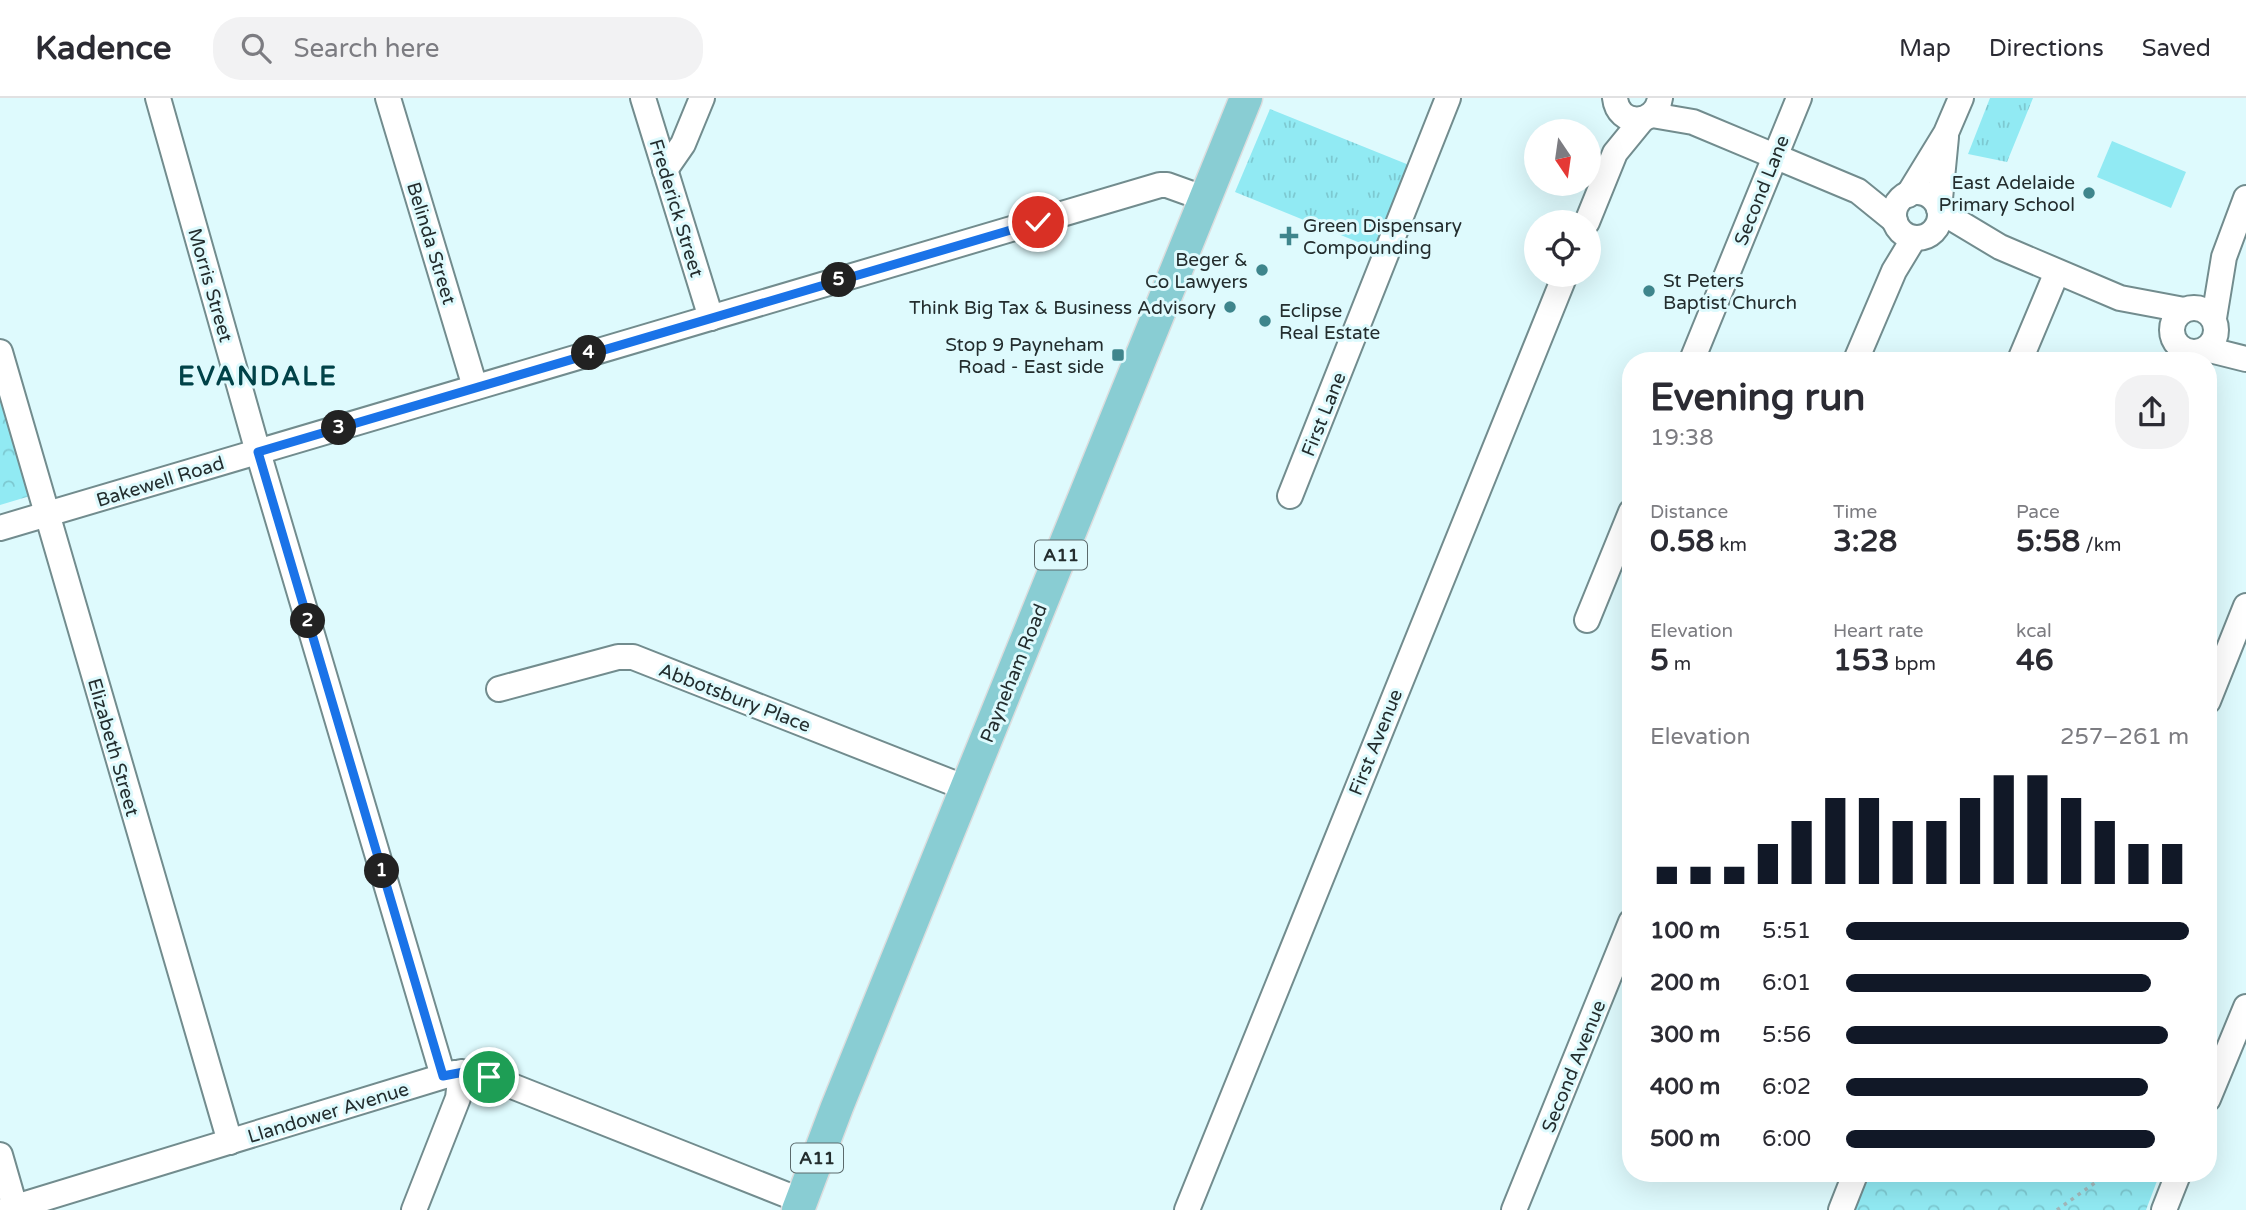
<!DOCTYPE html>
<html lang="en">
<head>
<meta charset="utf-8">
<style>
	:root { --surface:#fff; --page:#f2f2f3; --text:#2b2b33; --muted:#7c7c81; --line:#e1e1e2; --accent:#111827 }
	body { margin:0; font-family:"Varela Round",sans-serif; background:var(--page); color:var(--text); height:100vh; display:flex; flex-direction:column; font-size:26px; white-space:nowrap }
	* { box-sizing:border-box; margin:0 }
	p { font-size:23px; color:var(--muted) }
	.icon { flex:none; width:38px; height:38px; fill:none; stroke:currentColor; stroke-width:2; stroke-linecap:round; stroke-linejoin:round }
	.map { position:relative; flex:1; overflow:hidden }
	.details { position:absolute; left:1622px; top:254px; width:595px; height:830px; display:flex; flex-direction:column; background:var(--surface); border-radius:28px; box-shadow:0 7px 28px #0002 }
	.details>* { flex:none }
	.needle { width:46px; rotate:167deg }
	.buttons { position:absolute; left:1524px; top:21px; display:grid; gap:14px }
	.buttons a { display:grid; place-items:center; width:77px; height:77px; border-radius:50%; background:var(--surface); box-shadow:0 7px 28px #0002; font-size:35px }
	.pin { position:absolute; display:grid; place-items:center; width:60px; height:60px; color:#fff; margin:-30px; border:4px solid #fff; border-radius:50%; box-shadow:0 2px 7px #0007 }
	.km { position:absolute; width:35px; height:35px; margin:-18px; border-radius:50%; background:#222; color:#fff; font-size:19px; line-height:35px; text-align:center }
	.round { display:grid; place-items:center; flex:none; width:74px; height:74px; border-radius:28px; background:var(--page) }
	.summary { display:flex; align-items:center; justify-content:space-between; height:119px; padding:0 28px }
	h1 { font-size:38px; font-weight:800; line-height:52px }
	.stats { display:grid; grid-template-columns:repeat(3,1fr); gap:10px; height:119px; padding:7px 28px }
	.stats div { display:grid; align-content:center }
	.stats b { font-size:30px; font-weight:800 }
	.stats small { font-size:19px; font-weight:400 }
	.stats p { font-size:19px }
	.chart { height:196px; padding:14px 28px }
	.chart p { display:flex; justify-content:space-between }
	.chart svg { width:100%; height:126px; margin-top:7px; stroke:var(--accent); stroke-width:6 }
	ul { padding:0 28px; list-style:none; font-size:23px }
	li { display:grid; grid-template-columns:112px 84px 1fr; align-items:center; height:52px }
	li i { height:18px; border-radius:9px; background:var(--accent) }
	header { display:flex; align-items:center; gap:42px; box-sizing:border-box; height:98px; padding:0 35px; background:var(--surface); border-bottom:2px solid var(--line) }
	header strong { font-size:33px }
	nav { display:flex; gap:38px; margin-inline-start:auto; font-size:24px }
	.search { width:490px; height:63px; background:var(--page); display:flex; align-items:center; gap:18px; box-sizing:border-box; padding:0 24px; border-radius:28px; color:var(--muted); font-size:26px }
	.map>svg:first-child { display:block }
	.grass { fill:url(#grass-tufts) }
	.forest { fill:url(#forest-crowns) }
	.pitch { fill:#91eaf3 }
	.lines { fill:none; stroke-linecap:round; stroke-linejoin:round }
	.minor-casing { stroke:#728c8e; stroke-width:28 }
	.major-casing { stroke:#dcddde; stroke-width:35 }
	.path { stroke:#a2b8bb; stroke-width:3.5; stroke-dasharray:3.5 5; stroke-linecap:butt }
	.minor { stroke:#fff; stroke-width:24 }
	.major { stroke:#89cdd3; stroke-width:32 }
	.route-casing { stroke:#fff; stroke-width:14 }
	.route { stroke:#1a73e8; stroke-width:9 }
	.poi-dot { fill:#3e858c; stroke:#defafd; stroke-width:2.5 }
	.labels { text-anchor:middle; stroke-width:6; stroke-linejoin:round; paint-order:stroke }
	.shield { fill:#defafd; stroke:#5b6a6c; stroke-width:2 }
	.shield-label { font-size:18px; font-weight:bold; fill:#232d2e }
	.poi-label { font-size:19px; fill:#232d2e; stroke:#defafd; text-anchor:end }
	.street-label { font-size:19px; fill:#232d2e; stroke:#defafd }
	.district-label { font-size:26px; font-weight:bold; letter-spacing:2px; fill:#004248; stroke:#defafd }
</style>
</head>
<body>
<header>
<strong>Kadence</strong>
<div class="search"><svg class="icon" aria-label="search" viewBox="0 0 24 24"><circle cx="10" cy="10" r="6"/><path d="M15 15l6 6"/></svg>Search here</div>
<nav><a>Map</a><a>Directions</a><a>Saved</a></nav>
</header>
<div class="map">
<svg width="2246" height="1112" viewBox="0 0 2246 1112">
	<defs>
		<pattern id="grass-tufts" width="24" height="20" patternUnits="userSpaceOnUse" patternTransform="scale(1.75)"><rect width="24" height="20" fill="#91eaf3"/><path d="M3 7l-1-3M5 7V3M7 7l1-3M15 17l-1-3M17 17v-4M19 17l1-3" fill="none" stroke="#7dc9d1"/></pattern>
		<pattern id="forest-crowns" width="20" height="18" patternUnits="userSpaceOnUse" patternTransform="scale(1.75)"><rect width="20" height="18" fill="#91eaf3"/><path d="M2 6a3 3 0 1 1 6 0M12 15a3 3 0 1 1 6 0" fill="none" stroke="#7dc9d1"/></pattern>
	</defs>
	<rect width="100%" height="100%" fill="#defafd"/>
	<g class="grass">
		<polygon points="1990,0 2033,0 2007,64 1968,56"/>
		<polygon points="1270,11 1414,69 1380,153 1235,94"/>
	</g>
	<g class="forest">
		<polygon points="0,296 30,398 0,407"/>
		<polygon points="1869,1075 2160,1075 2146,1112 1854,1112"/>
	</g>
	<polygon class="pitch" points="2112,43 2186,74 2171,110 2097,79"/>
	<g class="lines">
		<g class="minor-casing">
			<g id="minor">
				<polyline points="158,0 258,354 443,978"/>
				<polyline points="388,0 475,289"/>
				<polyline points="643,0 711,220"/>
				<path d="M1615,0C1618,29 1656,28 1660,0"/>
				<polyline points="1652,17 1693,24 1858,93 1895,123"/>
				<polyline points="665,72 683,46 702,0"/>
				<circle cx="1917" cy="117" r="23"/>
				<polyline points="1908,97 1946,35 1961,0"/>
				<polyline points="1939,111 1946,39"/>
				<polyline points="1940,113 2000,149 2120,200 2184,212"/>
				<polyline points="1587,124 1615,55 1642,22"/>
				<circle cx="2194" cy="232" r="22"/>
				<polyline points="2214,220 2224,159 2246,100"/>
				<polyline points="2206,251 2246,261"/>
				<polyline points="0,254 230,1044"/>
				<polyline points="1692,262 1799,0"/>
				<polyline points="1856,262 1894,173 1914,140"/>
				<polyline points="2020,262 2057,174"/>
				<polyline points="1290,398 1448,0"/>
				<polyline points="0,430 1160,87 1167,87 1206,101"/>
				<polyline points="1587,522 1631,414"/>
				<polyline points="499,591 618,559 633,559 966,690"/>
				<polyline points="2208,603 2246,508"/>
				<polyline points="2208,1001 2246,909"/>
				<polyline points="0,1057 15,1109"/>
				<polyline points="6,1112 454,975 479,975 802,1103"/>
				<polyline points="414,1112 458,1000 461,974"/>
				<polyline points="1187,1112 1565,177"/>
				<polyline points="1514,1112 1631,824"/>
				<polyline points="1841,1112 1856,1074"/>
				<polyline points="2164,1112 2179,1074"/>
			</g>
		</g>
		<g class="major-casing">
			<polyline id="major" points="798,1112 837,1009 1246,0"/>
		</g>
		<polyline class="path" points="2057,1112 2110,1074"/>
		<use href="#minor" class="minor"/>
		<use href="#major" class="major"/>
	</g>
	<g class="lines">
		<g class="route-casing">
			<polyline id="route" points="489,979 469,973 443,978 258,354 1038,124"/>
		</g>
		<use href="#route" class="route"/>
	</g>
	<g class="poi-dot">
		<circle cx="2089" cy="95" r="7"/>
		<path d="M1285.5 127.5h7v7h7v7h-7v7h-7v-7h-7v-7h7z"/>
		<circle cx="1262" cy="172" r="7"/>
		<circle cx="1649" cy="193" r="7"/>
		<circle cx="1230" cy="209" r="7"/>
		<circle cx="1265" cy="223" r="7"/>
		<rect x="1111" y="250" width="14" height="14" rx="3.5"/>
	</g>
	<g class="labels">
		<g class="shield">
			<rect x="1035" y="442.5" width="52" height="29" rx="5"/>
			<rect x="791" y="1045.5" width="52" height="29" rx="5"/>
		</g>
		<g class="shield-label">
			<text x="1061" y="463">A11</text>
			<text x="817" y="1066">A11</text>
		</g>
		<g class="poi-label">
			<text x="2075" y="91">East Adelaide<tspan x="2075" dy="22">Primary School</tspan></text>
			<text x="1303" y="134" text-anchor="start">Green Dispensary<tspan x="1303" dy="22">Compounding</tspan></text>
			<text x="1248" y="168">Beger &amp;<tspan x="1248" dy="22">Co Lawyers</tspan></text>
			<text x="1663" y="189" text-anchor="start">St Peters<tspan x="1663" dy="22">Baptist Church</tspan></text>
			<text x="1216" y="216">Think Big Tax &amp; Business Advisory</text>
			<text x="1279" y="219" text-anchor="start">Eclipse<tspan x="1279" dy="22">Real Estate</tspan></text>
			<text x="1104" y="253">Stop 9 Payneham<tspan x="1104" dy="22">Road - East side</tspan></text>
		</g>
		<g class="street-label">
			<text transform="translate(1761 92) rotate(-68)" y="7">Second Lane</text>
			<text transform="translate(677 110) rotate(73)" y="7">Frederick Street</text>
			<text transform="translate(432 145) rotate(73)" y="7">Belinda Street</text>
			<text transform="translate(211 187) rotate(74)" y="7">Morris Street</text>
			<text transform="translate(1323 316) rotate(-68)" y="7">First Lane</text>
			<text transform="translate(160 383) rotate(-17)" y="7">Bakewell Road</text>
			<text transform="translate(1013 575) rotate(-68)" y="7">Payneham Road</text>
			<text transform="translate(735 599) rotate(21)" y="7">Abbotsbury Place</text>
			<text transform="translate(1375 644) rotate(-68)" y="7">First Avenue</text>
			<text transform="translate(114 649) rotate(74)" y="7">Elizabeth Street</text>
			<text transform="translate(1573 968) rotate(-68)" y="7">Second Avenue</text>
			<text transform="translate(328 1014) rotate(-17)" y="7">Llandower Avenue</text>
		</g>
		<g class="district-label">
			<text x="258" y="287">EVANDALE</text>
		</g>
	</g>
</svg>
<div class="buttons">
<a><svg class="needle" viewBox="-14 -14 28 28"><path d="M0-13l5 13h-10z" fill="#e53935"/><path d="M0 13l5-13h-10z" fill="#7c7c81"/></svg></a>
<a><svg class="icon" aria-label="locate" viewBox="0 0 24 24"><circle cx="12" cy="12" r="6"/><path d="M12 2v4M12 18v4M2 12h4M18 12h4"/></svg></a>
</div>
<div class="pin" style="left:489px;top:979px;background:#1e9e55"><svg class="icon" aria-label="arrive" viewBox="0 0 24 24"><path d="M6 21V4h12l-3 4 3 4H6"/></svg></div>
<div class="pin" style="left:1038px;top:124px;background:#d93025"><svg class="icon" aria-label="check" viewBox="0 0 24 24"><path d="M5 12l5 5 9-10"/></svg></div>
<b class="km" style="left:382px;top:773px">1</b>
<b class="km" style="left:308px;top:523px">2</b>
<b class="km" style="left:339px;top:330px">3</b>
<b class="km" style="left:589px;top:255px">4</b>
<b class="km" style="left:839px;top:182px">5</b>
<section class="details">
<div class="summary"><div><h1>Evening run</h1><p>19:38</p></div><a class="round"><svg class="icon" aria-label="share" viewBox="0 0 24 24"><path d="M12 15V3M7 8l5-5 5 5M5 13v7h14v-7"/></svg></a></div>
<div class="stats">
<div><p>Distance</p><b>0.58<small> km</small></b></div>
<div><p>Time</p><b>3:28</b></div>
<div><p>Pace</p><b>5:58<small> /km</small></b></div>
</div>
<div class="stats">
<div><p>Elevation</p><b>5<small> m</small></b></div>
<div><p>Heart rate</p><b>153<small> bpm</small></b></div>
<div><p>kcal</p><b>46</b></div>
</div>
<div class="chart"><p><span>Elevation</span>257–261 m</p>
<svg viewBox="0 0 160 44" preserveAspectRatio="none"><path d="M5 44V38M15 44V38M25 44V38M35 44V30M45 44V22M55 44V14M65 44V14M75 44V22M85 44V22M95 44V14M105 44V6M115 44V6M125 44V14M135 44V22M145 44V30M155 44V30"/></svg>
</div>
<ul>
<li><b>100 m</b>5:51<i style="width:100%"></i></li>
<li><b>200 m</b>6:01<i style="width:89%"></i></li>
<li><b>300 m</b>5:56<i style="width:94%"></i></li>
<li><b>400 m</b>6:02<i style="width:88%"></i></li>
<li><b>500 m</b>6:00<i style="width:90%"></i></li>
</ul>
</section>
</div>
</body>
</html>
